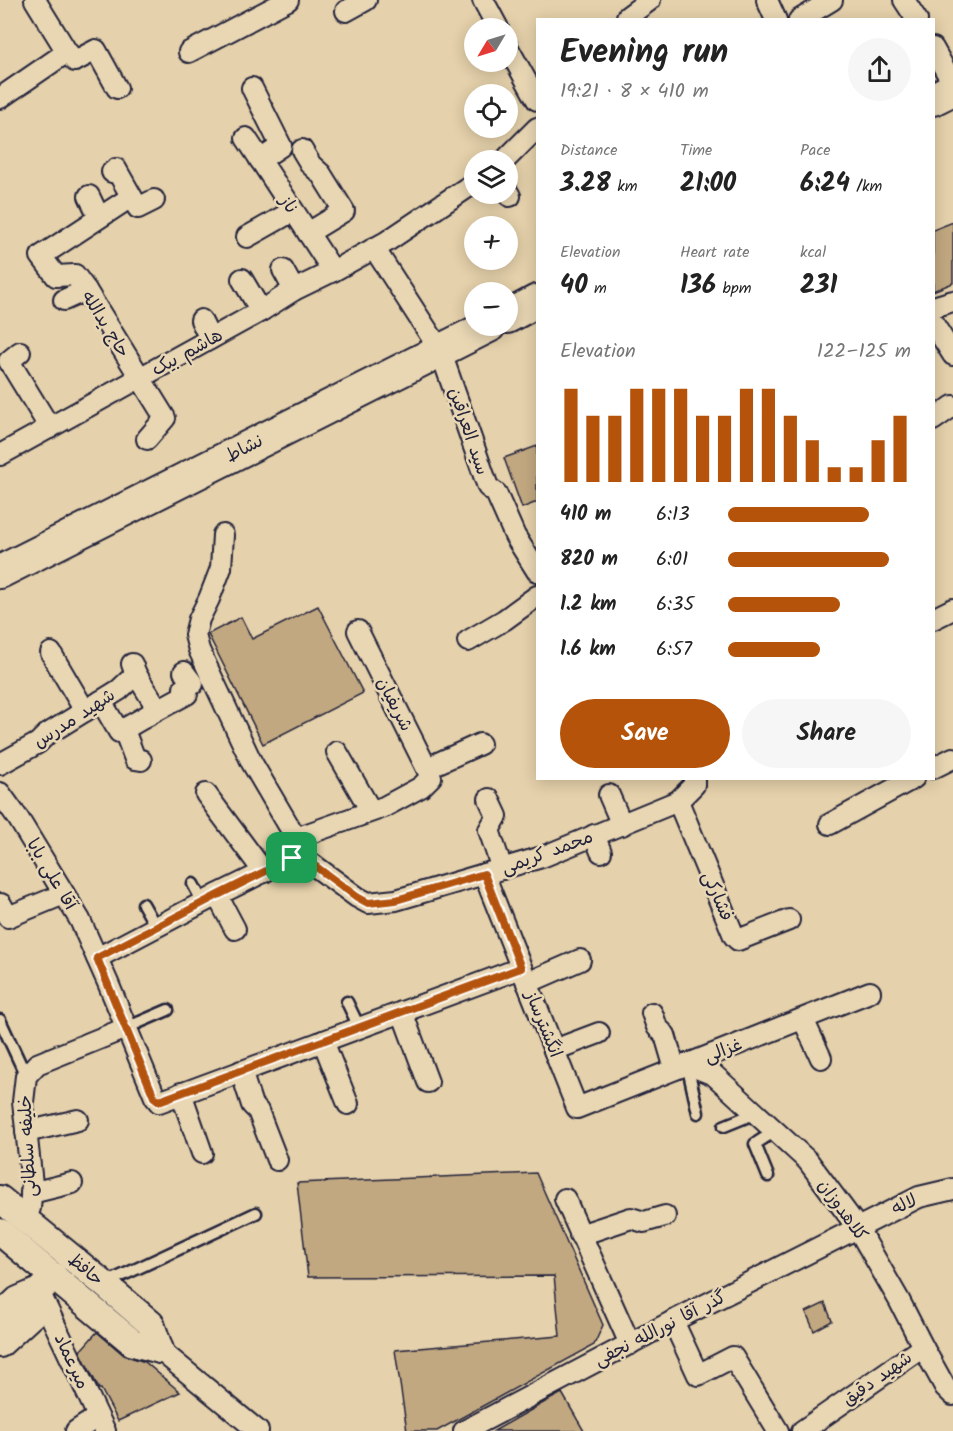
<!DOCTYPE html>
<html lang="en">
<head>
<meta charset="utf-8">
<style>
	:root { --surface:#fff; --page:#f6f6f6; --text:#222; --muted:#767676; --accent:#b45309 }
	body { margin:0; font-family:Kalam,"Playpen Sans Arabic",sans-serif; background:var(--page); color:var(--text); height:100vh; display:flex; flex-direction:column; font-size:22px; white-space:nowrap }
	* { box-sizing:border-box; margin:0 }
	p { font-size:20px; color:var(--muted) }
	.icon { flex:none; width:33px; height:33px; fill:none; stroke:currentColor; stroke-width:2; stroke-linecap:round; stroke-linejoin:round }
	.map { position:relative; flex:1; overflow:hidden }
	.details { position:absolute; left:536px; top:18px; width:399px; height:762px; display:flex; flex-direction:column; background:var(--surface); border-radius:0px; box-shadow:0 3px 15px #0003 }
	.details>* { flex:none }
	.needle { width:39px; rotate:232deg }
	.tools { position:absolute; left:464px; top:18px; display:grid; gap:12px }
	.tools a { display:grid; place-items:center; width:54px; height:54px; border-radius:50%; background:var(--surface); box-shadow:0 3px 15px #0003; font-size:30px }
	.pin { position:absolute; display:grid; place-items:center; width:51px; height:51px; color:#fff; margin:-26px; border-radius:12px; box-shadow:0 3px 9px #0006 }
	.round { display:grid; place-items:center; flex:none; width:63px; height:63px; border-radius:32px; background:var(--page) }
	.head { display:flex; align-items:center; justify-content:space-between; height:102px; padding:0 24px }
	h1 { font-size:33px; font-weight:700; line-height:45px }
	.metrics { display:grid; grid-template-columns:repeat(3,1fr); gap:9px; height:102px; padding:6px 24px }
	.metrics div { display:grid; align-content:center }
	.metrics b { font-size:26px; font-weight:700 }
	.metrics small { font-size:16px; font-weight:400 }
	.metrics p { font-size:16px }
	.chart { height:168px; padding:12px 24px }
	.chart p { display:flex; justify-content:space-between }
	.chart svg { width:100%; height:108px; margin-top:6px; stroke:var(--accent); stroke-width:6 }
	.button { display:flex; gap:12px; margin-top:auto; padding:12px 24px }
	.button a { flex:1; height:69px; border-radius:36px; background:var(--accent); color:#fff; font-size:24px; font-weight:700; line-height:69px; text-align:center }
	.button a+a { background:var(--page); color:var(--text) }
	ul { padding:0 24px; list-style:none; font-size:20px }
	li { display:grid; grid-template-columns:96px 72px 1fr; align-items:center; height:45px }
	li i { height:15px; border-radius:8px; background:var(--accent) }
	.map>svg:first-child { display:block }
	.building { fill:#c1a880; stroke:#22223b; stroke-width:1.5 }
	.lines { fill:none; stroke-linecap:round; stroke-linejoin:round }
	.service-casing { stroke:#22223b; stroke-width:15 }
	.minor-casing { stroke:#22223b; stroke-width:24 }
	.tertiary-casing { stroke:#22223b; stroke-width:30 }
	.primary-casing { stroke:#22223b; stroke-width:36 }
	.service { stroke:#e9d7b4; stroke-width:10 }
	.minor { stroke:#e9d7b4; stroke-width:20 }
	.tertiary { stroke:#e9d7b4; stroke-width:26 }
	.primary { stroke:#e9d7b4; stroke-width:32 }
	.route-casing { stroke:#fff; stroke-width:12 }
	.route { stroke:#b45309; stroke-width:8 }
	.labels { text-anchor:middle; stroke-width:5; stroke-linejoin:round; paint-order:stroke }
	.street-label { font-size:18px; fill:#22223b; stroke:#e9d7b4 }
</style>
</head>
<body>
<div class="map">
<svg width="953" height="1431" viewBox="0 0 953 1431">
	<rect width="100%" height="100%" fill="#e5d1ab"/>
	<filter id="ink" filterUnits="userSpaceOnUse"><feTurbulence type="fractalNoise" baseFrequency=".0167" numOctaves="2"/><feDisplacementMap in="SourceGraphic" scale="12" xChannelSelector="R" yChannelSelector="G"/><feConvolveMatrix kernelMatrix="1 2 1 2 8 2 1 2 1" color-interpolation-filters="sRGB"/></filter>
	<g filter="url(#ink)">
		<g class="building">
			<polygon points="953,222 953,283 933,291 933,230"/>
			<polygon points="537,446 537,502 522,508 504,458"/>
			<polygon points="318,606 363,693 263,744 208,634 241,617 252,639"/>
			<polygon points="536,1173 603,1325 594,1345 437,1431 407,1431 395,1350 560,1336 554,1276 308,1277 297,1183"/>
			<polygon points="825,1303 832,1321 814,1331 806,1312"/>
			<polygon points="97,1332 124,1355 145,1362 180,1392 118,1421 101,1389 99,1389 80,1351"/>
			<polygon points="562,1393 584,1431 494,1431 545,1402"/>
		</g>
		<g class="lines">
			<g class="service-casing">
				<g id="service">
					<polyline points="193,884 203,903"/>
					<polyline points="143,904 156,927"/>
					<polyline points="347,1002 359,1027"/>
					<polyline points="0,1020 26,1076"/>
					<polyline points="126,1028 168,1010"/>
					<polyline points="687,1064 698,1113"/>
					<polyline points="724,1126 756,1113"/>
					<polyline points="768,1176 755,1144 775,1131"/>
					<polyline points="104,1284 256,1213"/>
				</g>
			</g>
			<g class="minor-casing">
				<g id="minor">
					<polyline points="35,0 67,52 75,61 96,50 117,88"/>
					<polyline points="483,0 498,28"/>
					<polyline points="767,0 776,20"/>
					<polyline points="904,0 917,20"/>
					<polyline points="346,11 366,0"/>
					<polyline points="627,17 650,0"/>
					<polyline points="799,20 832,0"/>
					<polyline points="507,46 537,100"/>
					<polyline points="933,48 953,84"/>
					<polyline points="189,52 288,0"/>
					<polyline points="252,88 281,146 260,160"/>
					<polyline points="0,98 67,52"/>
					<polyline points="246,138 333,271"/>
					<polyline points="302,150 311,165 321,174 344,211 308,233"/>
					<polyline points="505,160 537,128"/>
					<polyline points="112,172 116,169 138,208 154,200"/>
					<polyline points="507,191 510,196"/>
					<polyline points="89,196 99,217"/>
					<polyline points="131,197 41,256 56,276 75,275 86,290 165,418 147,439"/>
					<polyline points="247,237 293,211"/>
					<polyline points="374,248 440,350 488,487 496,493 515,536 537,571"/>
					<polyline points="283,270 294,290"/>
					<polyline points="242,279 261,311"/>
					<polyline points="64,300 86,290"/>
					<polyline points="933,307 953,301"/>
					<polyline points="201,320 210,339"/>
					<polyline points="933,323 953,355"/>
					<polyline points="20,352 9,361 50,428"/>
					<polyline points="933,420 953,406"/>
					<polyline points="0,455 261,311 294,290 333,271 386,242 474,183"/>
					<polyline points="223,535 221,568 209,599 199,619 195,635 199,650 252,763 296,838"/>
					<polyline points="933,619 953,609"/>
					<polyline points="468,641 504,620 537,596"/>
					<polyline points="51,653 85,711"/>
					<polyline points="101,701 119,732 152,713 154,703 136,674"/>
					<polyline points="152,713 187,694 184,688 193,684 184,672"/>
					<polyline points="124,730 135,759 141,760"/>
					<polyline points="337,752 371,811"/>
					<polyline points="0,764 38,743 46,735 119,690 136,674 132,664"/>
					<polyline points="427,768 480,744"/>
					<polyline points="933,768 953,758"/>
					<polyline points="0,793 18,818 80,920 108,983 155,1097 159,1102 521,968"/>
					<polyline points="206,794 264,872"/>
					<polyline points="609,795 622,825"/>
					<polyline points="489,799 497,816 489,830 502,869"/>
					<polyline points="678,801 734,936 738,940 789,920"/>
					<polyline points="830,824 914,778"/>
					<polyline points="594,835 601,852"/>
					<polyline points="292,858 296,838 384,807 421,787 431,777 358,631"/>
					<polyline points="484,874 577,1108 870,992"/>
					<polyline points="217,895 235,929"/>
					<polyline points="1,904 8,917 64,894"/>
					<polyline points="97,958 217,895 292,858 304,858 357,897 368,903 396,900 542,857 678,801 694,785 694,778"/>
					<polyline points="527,983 580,960"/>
					<polyline points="402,1012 428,1082"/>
					<polyline points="652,1013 657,1027 665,1035 675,1069"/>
					<polyline points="803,1019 821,1058"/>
					<polyline points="323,1041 348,1104"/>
					<polyline points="554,1050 599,1033"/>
					<polyline points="687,1064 714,1075 808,1161 857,1227 899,1300 923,1347 945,1387 953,1395"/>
					<polyline points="241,1071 252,1105 258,1111 277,1160"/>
					<polyline points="181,1093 202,1153"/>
					<polyline points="26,1132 78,1120"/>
					<polyline points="31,1193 72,1183"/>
					<polyline points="565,1199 630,1344"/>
					<polyline points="25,1219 30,1208 32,1184 23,1102 26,1076 37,1064 126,1028"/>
					<polyline points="580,1235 631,1218 644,1222 665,1216"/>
					<polyline points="39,1291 105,1431"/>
					<polyline points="673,1321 698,1375 733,1357 778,1431"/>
					<polyline points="160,1350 258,1431"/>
					<polyline points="76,1431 97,1417"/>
					<polyline points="464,1431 673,1321 919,1197 953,1189"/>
					<polyline points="802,1431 923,1347"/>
				</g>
			</g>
			<g class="tertiary-casing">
				<g id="tertiary">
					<polyline points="0,1199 104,1284 151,1324 160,1350"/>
					<polyline points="0,1232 133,1343 160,1350"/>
					<polyline points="0,1317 18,1300 39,1291 54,1276"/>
					<polyline points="0,1344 34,1313 39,1291"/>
				</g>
			</g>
			<g class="primary-casing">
				<g id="primary">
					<polyline points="933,99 953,89"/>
					<polyline points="507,317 537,301"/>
					<polyline points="0,572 489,326"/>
				</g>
			</g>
			<use href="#service" class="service"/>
			<use href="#minor" class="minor"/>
			<use href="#tertiary" class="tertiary"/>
			<use href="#primary" class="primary"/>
		</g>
	</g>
	<g class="lines" filter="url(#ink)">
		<g class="route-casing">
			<polygon id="route" points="292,858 304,858 357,897 368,903 396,900 484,874 521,968 159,1101 154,1097 97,958 218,895"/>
		</g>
		<use href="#route" class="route"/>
	</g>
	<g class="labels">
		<g class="street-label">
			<text transform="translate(289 204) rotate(57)" y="6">ناز</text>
			<text transform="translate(106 324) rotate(58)" y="6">حاج یدالله</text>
			<text transform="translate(187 352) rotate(-29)" y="6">هاشم بیک</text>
			<text transform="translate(469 431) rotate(71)" y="6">سید العراقین</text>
			<text transform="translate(244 448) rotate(-27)" y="6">نشاط</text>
			<text transform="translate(395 704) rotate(63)" y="6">شریفیان</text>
			<text transform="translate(74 718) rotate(-33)" y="6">شهید مدرس</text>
			<text transform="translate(547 852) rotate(-20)" y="6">محمد کریمی</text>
			<text transform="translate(52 874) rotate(59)" y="6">آقا علی بابا</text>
			<text transform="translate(718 896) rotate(67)" y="6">فشارکی</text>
			<text transform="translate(544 1024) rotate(68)" y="6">انگشترساز</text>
			<text transform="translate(723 1050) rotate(-21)" y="6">غزالی</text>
			<text transform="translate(27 1146) rotate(-93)" y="6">خلیفه سلطانی</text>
			<text transform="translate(904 1204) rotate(-25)" y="6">لاله</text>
			<text transform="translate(843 1210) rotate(54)" y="6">کلاهدوزان</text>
			<text transform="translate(86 1269) rotate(40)" y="6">حافظ</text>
			<text transform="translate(660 1328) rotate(-27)" y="6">گذر آقا نورالله نجفی</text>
			<text transform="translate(72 1361) rotate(65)" y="6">میرعماد</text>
			<text transform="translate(877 1378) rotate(-35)" y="6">شهید دقیق</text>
		</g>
	</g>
</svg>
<div class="tools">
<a><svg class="needle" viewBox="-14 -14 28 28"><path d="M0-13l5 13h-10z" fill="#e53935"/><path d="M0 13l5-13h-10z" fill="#767676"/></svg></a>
<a><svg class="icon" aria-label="locate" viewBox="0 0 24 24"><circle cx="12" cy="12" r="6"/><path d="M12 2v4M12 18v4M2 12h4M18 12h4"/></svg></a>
<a><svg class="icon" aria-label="layers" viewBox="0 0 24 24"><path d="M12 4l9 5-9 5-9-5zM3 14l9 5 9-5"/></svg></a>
<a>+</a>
<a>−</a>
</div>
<div class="pin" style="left:292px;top:858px;background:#1e9e55"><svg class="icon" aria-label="arrive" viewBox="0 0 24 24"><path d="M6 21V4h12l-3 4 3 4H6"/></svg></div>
<section class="details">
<div class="head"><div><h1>Evening run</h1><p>19:21 · 8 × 410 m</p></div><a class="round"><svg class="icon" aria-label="share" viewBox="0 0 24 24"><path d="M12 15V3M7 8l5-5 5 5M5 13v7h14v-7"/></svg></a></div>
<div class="metrics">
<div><p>Distance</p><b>3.28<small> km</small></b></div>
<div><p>Time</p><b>21:00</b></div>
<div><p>Pace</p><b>6:24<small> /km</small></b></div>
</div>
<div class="metrics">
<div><p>Elevation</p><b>40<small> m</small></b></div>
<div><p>Heart rate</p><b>136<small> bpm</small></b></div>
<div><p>kcal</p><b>231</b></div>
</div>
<div class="chart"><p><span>Elevation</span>122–125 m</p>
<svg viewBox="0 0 160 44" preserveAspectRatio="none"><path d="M5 44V6M15 44V17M25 44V17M35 44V6M45 44V6M55 44V6M65 44V17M75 44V17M85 44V6M95 44V6M105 44V17M115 44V27M125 44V38M135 44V38M145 44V27M155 44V17"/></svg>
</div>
<ul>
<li><b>410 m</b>6:13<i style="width:77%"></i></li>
<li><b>820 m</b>6:01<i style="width:88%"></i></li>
<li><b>1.2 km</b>6:35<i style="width:61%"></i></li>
<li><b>1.6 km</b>6:57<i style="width:50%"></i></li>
</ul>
<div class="button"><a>Save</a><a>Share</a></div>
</section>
</div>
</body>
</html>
